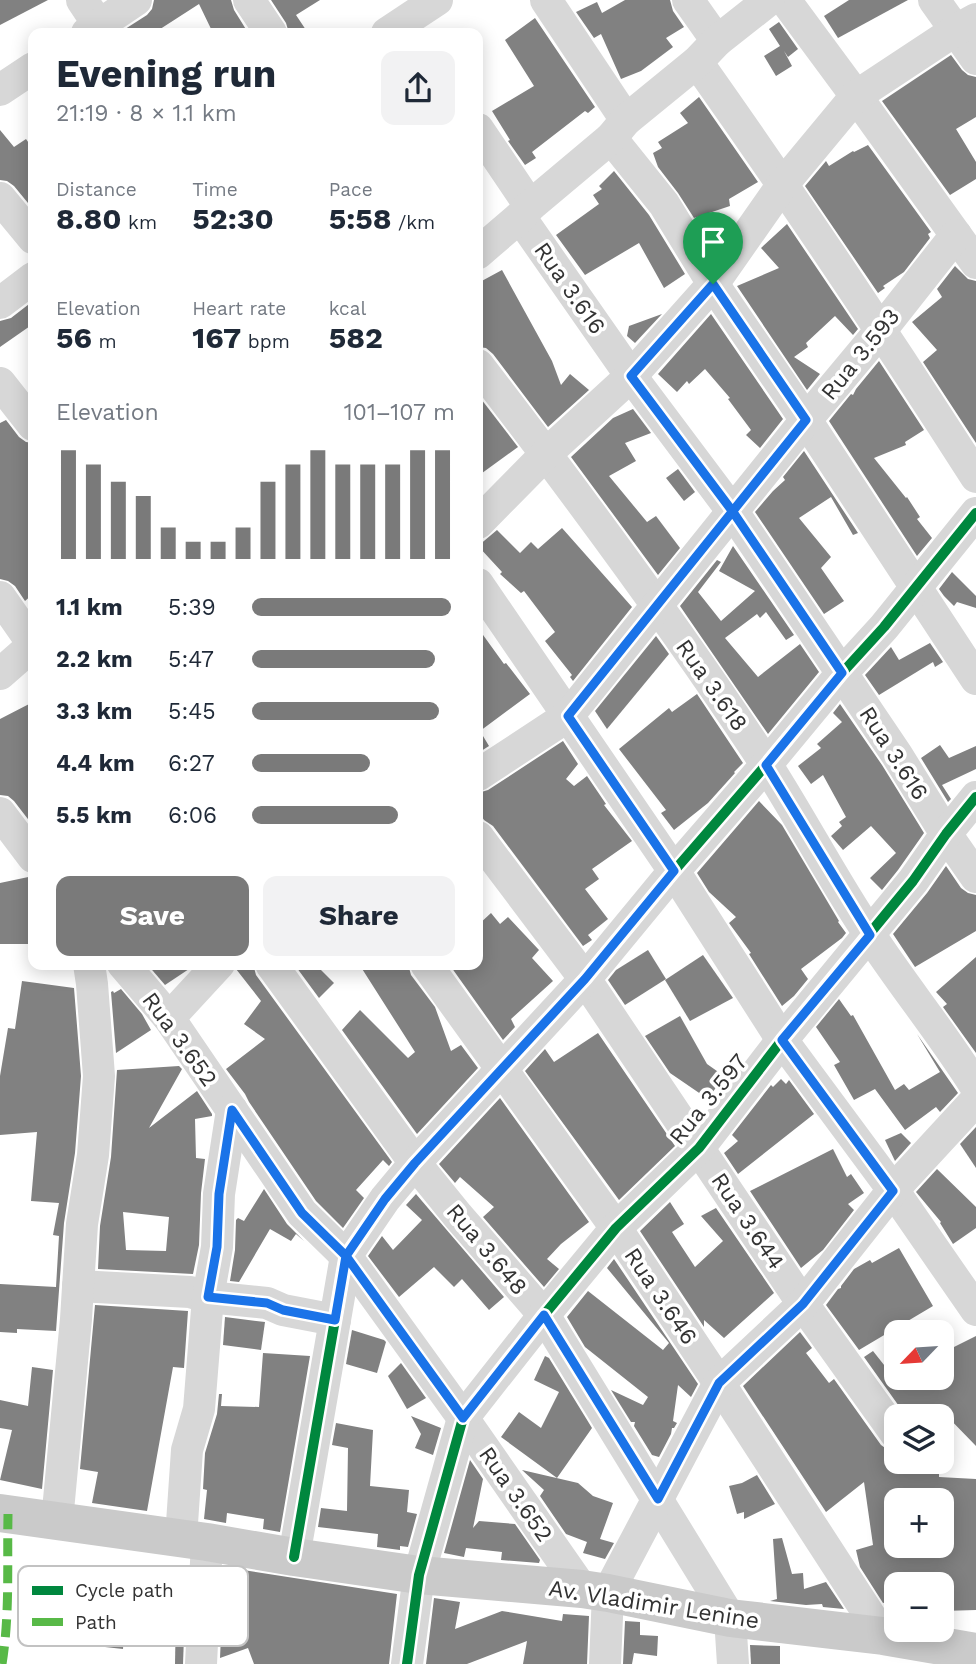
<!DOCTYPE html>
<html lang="en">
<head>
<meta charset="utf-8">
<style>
	:root { --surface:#fff; --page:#f2f2f3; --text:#1f2937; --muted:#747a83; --accent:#7a7a7a }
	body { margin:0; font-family:"Work Sans",sans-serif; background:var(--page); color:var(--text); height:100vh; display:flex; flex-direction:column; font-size:26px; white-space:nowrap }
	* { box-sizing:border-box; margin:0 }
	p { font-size:23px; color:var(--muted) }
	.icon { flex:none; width:38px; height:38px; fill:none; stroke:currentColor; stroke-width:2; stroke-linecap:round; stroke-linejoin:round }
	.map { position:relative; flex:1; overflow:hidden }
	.panel { position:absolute; left:28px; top:28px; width:455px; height:942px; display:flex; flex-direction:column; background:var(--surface); border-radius:14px; box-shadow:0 4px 18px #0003 }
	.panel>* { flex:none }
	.needle { width:46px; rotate:245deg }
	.controls { position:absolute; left:884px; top:1320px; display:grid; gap:14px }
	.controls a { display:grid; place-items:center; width:70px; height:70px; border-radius:14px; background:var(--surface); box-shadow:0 4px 18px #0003; font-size:35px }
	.pin { position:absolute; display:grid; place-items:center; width:60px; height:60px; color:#fff; margin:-72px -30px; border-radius:50% 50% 50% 0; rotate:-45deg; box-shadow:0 0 7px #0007 }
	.pin .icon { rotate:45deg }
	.round { display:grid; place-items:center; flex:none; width:74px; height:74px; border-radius:14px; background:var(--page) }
	.summary { display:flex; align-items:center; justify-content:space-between; height:119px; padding:0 28px }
	h1 { font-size:38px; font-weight:700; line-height:52px }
	.metrics { display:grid; grid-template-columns:repeat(3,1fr); gap:10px; height:119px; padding:7px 28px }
	.metrics div { display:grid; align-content:center }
	.metrics b { font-size:30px; font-weight:700 }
	.metrics small { font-size:19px; font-weight:400 }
	.metrics p { font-size:19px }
	.chart { height:196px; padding:14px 28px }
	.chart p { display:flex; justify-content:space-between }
	.chart svg { width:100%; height:126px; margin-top:7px; stroke:var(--accent); stroke-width:6 }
	.action { display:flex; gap:14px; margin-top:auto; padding:14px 28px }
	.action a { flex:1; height:80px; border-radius:14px; background:var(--accent); color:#fff; font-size:28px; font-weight:700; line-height:80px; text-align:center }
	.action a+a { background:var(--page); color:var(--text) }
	ul { padding:0 28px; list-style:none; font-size:23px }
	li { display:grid; grid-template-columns:112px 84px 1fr; align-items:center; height:52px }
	li i { height:18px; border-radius:9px; background:var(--accent) }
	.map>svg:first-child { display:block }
	.building { fill:#818181; fill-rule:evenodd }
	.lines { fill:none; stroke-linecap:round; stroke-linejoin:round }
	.minor { stroke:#d7d7d7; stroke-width:32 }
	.major { stroke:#cacaca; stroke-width:38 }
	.quiet { stroke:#58b947; stroke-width:9; stroke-dasharray:18 9; stroke-linecap:butt }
	.cycleway-casing { stroke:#fff; stroke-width:15 }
	.cycleway { stroke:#00873e; stroke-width:10 }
	.route-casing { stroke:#fff; stroke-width:14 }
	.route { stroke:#1a73e8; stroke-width:9 }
	.labels { text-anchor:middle; stroke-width:7; stroke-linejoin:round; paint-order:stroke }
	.street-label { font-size:23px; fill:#333; stroke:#fff }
	.key { fill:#fff; stroke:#c2c2c2; stroke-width:2 }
	.key-label { font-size:19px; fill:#333 }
</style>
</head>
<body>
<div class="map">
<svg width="976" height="1664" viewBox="0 0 976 1664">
	<rect width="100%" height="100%" fill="#fff"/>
	<g class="building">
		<polygon points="0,0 48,0 0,25"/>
		<polygon points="154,0 231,0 234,10 247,31 247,33 213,33 199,4 154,33 122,33 122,31 147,15 152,9"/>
		<polygon points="271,0 320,0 296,15 308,33 289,33 286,23"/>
		<polygon points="625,0 670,0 673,11 684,27 666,38 673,47 641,71 621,79 601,34 594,38 576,12 597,2 602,13"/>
		<polygon points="849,0 908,0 838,38 824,16"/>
		<polygon points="535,18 595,107 588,113 585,111 532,152 536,158 525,165 508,141 510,140 492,111 534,86 505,40"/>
		<polygon points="779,22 798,49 788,57 784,51 792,66 776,76 764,56 780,46 769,29"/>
		<polygon points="951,55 962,70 968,75 976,77 976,117 956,129 976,162 976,179 950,195 882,101"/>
		<polygon points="699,97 758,182 729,199 730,206 694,218 678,193 658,167 653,153 662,148 658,142 688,123 680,113"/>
		<polygon points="0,130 14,147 26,139 33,149 33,198 28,203 14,186 7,181 0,180"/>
		<polygon points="868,145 931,232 928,234 930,238 904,272 883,286 885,288 878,293 805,186 826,161 829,166 853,151 854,152"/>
		<polygon points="614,171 649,215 685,274 664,288 639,243 585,275 556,235 599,204 593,195 602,189 599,186"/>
		<polygon points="787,224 858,329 853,335 835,316 806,343 808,347 794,357 820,374 807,390 737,286 779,268 761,248"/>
		<polygon points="955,266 968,279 976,281 976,443 923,362 937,350 912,322 942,297 937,289"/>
		<polygon points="502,270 552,361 561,385 570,374 589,390 548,427 493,354 486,348 478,347 478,283"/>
		<polygon points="33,301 33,324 0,347 0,321 11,318"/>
		<polygon points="662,314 635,343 627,336 629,326"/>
		<polygon points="711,314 783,419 760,448 746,435 751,430 728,399 730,398 705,369 689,384 687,381 677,392 658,374"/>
		<polygon points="879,361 924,430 905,442 906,445 874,458 906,498 907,497 920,517 917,519 932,538 917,556 829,421 851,394 853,395 856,389"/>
		<polygon points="478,395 518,447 478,476"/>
		<polygon points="633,409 651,433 625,443 636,461 609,476 647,522 656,516 680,548 658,575 571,457 613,418"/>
		<polygon points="6,420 19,437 26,442 33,443 33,594 25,601 15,586 8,581 0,579 0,423"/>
		<polygon points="804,451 858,533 853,535 831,497 799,518 831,557 821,568 844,601 824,614 755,512 773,491 785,480 783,477"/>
		<polygon points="678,469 695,492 684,501 666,478"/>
		<polygon points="562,528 632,607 573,681 570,677 572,675 545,641 555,632 524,591 521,593 500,574 502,572 478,546 497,530 520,553 531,542 538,549"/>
		<polygon points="733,546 794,635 786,640 766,612 760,618 757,614 725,638 758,677 800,644 819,672 768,734 680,606 717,560 721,562 698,592 721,621 755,591 719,571"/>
		<polygon points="952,572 976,596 976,608 957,602 954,606 944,596 939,589"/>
		<polygon points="478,628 504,664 506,663 530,694 480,731 489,746 478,753"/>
		<polygon points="656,636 669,654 607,729 595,711"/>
		<polygon points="930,643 943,662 935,667 933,662 879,695 865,675 891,647 899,660"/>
		<polygon points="697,694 743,763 734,772 735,773 708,803 674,830 661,813 666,810 619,749 669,708 672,712"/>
		<polygon points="33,702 33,822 31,823 14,801 8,796 0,795 0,719"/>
		<polygon points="840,704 882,765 924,833 898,870 882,890 870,878 896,853 871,826 843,850 831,836 842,826 839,822 846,817 823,775 811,784 798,766 821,748 817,744 842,722 833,713"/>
		<polygon points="563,741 578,764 566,779 574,786 587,776 606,804 604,805 632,841 592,869 599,879 585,889 608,919 588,935 592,940 583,946 493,826 484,820 478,811 478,793 488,790"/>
		<polygon points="940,745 949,758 976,746 976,769 942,785 951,799 948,802 921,758"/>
		<polygon points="759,801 782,825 839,921 838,922 846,933 842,938 801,969 808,979 794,996 782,1006 749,954 751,953 729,923 736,917 709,892 697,873"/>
		<polygon points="946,866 961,888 968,893 976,895 976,931 915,967 893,934 927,893"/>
		<polygon points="33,876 33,944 0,944 0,883"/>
		<polygon points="491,913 500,924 508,917 539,950 532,958 553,981 511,1019 515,1027 503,1040 449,964 478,964 478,925"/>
		<polygon points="648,950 666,979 625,1005 608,980 616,970"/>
		<polygon points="703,955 733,998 690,1021 665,980"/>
		<polygon points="976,957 976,1053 943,1007 947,1004 936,992"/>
		<polygon points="147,964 194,964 189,969 165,985"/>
		<polygon points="237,964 253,964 256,975 392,1162 389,1166 383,1160 356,1190 364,1198 343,1228 316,1201 249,1102 245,1094 226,1069 265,1039 244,1024 261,1001 236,969"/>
		<polygon points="294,964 315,964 334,983 319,998"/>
		<polygon points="359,964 408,964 411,975 435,1007 451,1051 461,1045 478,1068 417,1134 342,1030 360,1010 408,1058 415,1052"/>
		<polygon points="22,981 74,988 81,1076 75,1153 64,1223 56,1331 17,1329 17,1333 0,1332 0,1284 56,1287 59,1236 53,1235 59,1203 31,1201 37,1132 0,1135 0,1076 8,1028 15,1029"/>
		<polygon points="121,989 142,1014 151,1030 116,1053 111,992 113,991 114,993"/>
		<polygon points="839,999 851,1016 853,1015 895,1090 904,1084 909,1090 940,1072 917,1034 958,1093 940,1112 936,1107 905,1130 875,1089 854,1100 834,1065 840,1062 816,1027"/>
		<polygon points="680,1016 707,1064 724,1076 708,1099 670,1073 645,1036"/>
		<polygon points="598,1033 675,1146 619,1200 525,1071 545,1049 554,1062"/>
		<path d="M179,1066L182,1069L149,1128L197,1091L212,1114V1116L195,1119L196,1158L205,1159L201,1193L199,1245L193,1274L98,1269L100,1226L111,1157L117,1070ZM123,1212L169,1217L166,1251L126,1250Z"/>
		<polygon points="781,1079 786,1084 789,1080 814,1114 738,1174 724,1153 738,1141 732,1135 771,1085 773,1087"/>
		<polygon points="500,1098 589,1222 561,1244 547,1259 559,1269 544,1287 483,1217 494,1207 460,1177 455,1183 439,1164"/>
		<polygon points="976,1127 976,1168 960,1144"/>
		<polygon points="901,1133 911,1143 895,1161 885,1140"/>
		<polygon points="833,1149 847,1177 851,1174 864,1193 848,1204 854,1210 823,1250 801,1268 750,1191"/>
		<polygon points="937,1169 976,1207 976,1228 953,1244 940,1223 941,1222 916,1192"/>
		<polygon points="264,1189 287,1224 304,1241 296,1234 291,1241 270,1229 239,1282 230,1281 235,1250 236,1220 238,1218 244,1221"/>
		<polygon points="416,1194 504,1297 489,1310 462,1279 454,1287 434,1267 399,1297 368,1256 382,1236 393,1250 422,1220 406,1205"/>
		<polygon points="670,1202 684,1224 672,1232 695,1267 723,1241 701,1216 716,1208 774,1293 724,1338 704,1320 704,1327 640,1231"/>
		<polygon points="899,1248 933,1306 859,1350 826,1305 838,1289 841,1288 841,1286 854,1269 870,1260 872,1263"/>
		<polygon points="614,1259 698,1384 691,1397 678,1385 673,1421 677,1423 674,1428 672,1428 671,1434 659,1457 652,1455 634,1426 635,1422 631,1422 611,1390 643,1405 648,1397 585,1347 567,1317 588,1291 663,1350 669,1343 607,1268"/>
		<polygon points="95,1305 188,1311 184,1368 173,1367 147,1511 92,1503 98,1472 80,1469"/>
		<polygon points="225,1317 265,1322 261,1350 223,1345"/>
		<polygon points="352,1330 384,1340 386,1342 377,1373 346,1364"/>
		<path d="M800,1332L812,1348L806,1353L829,1383L834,1379L881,1445L888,1450L896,1452V1461H898L896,1462L939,1464V1477L976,1479V1610L942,1611V1584H896V1601L883,1603L860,1567L856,1550L873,1545L864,1482L826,1512L743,1386ZM896,1500H942V1545H896Z"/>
		<polygon points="976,1336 976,1446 942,1411 941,1416 906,1416 864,1357 873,1351 903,1389 920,1377 942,1377 942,1353"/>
		<polygon points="263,1353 310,1356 280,1532 263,1529 264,1519 227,1513 226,1523 204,1519 207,1490 203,1489 205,1453 217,1414 219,1394 222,1394 221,1406 259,1407"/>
		<polygon points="545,1356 549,1358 592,1428 557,1478 501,1437 519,1412 541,1428 559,1392 534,1380"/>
		<polygon points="401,1363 426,1398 407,1409 388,1376"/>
		<polygon points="32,1367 53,1370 42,1489 0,1480 12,1430 0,1428 0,1400 28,1406"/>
		<polygon points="411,1416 441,1428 433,1455 415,1448 421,1434"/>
		<polygon points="336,1423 373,1430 370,1486 409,1490 407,1512 417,1514 408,1547 400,1546 400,1550 377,1547 378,1534 318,1527 321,1508 347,1511 348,1448 332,1445"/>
		<polygon points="470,1460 483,1479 473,1528 479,1521 515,1524 540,1560 539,1563 501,1560 502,1552 466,1548 464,1557 444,1553"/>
		<polygon points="522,1470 578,1483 593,1496 613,1503 600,1539 614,1543 605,1559 583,1553 587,1542 566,1534 540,1496 544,1490"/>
		<polygon points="757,1475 775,1504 744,1519 744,1512 737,1514 729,1486 742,1483"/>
		<polygon points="782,1538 792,1574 803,1573 804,1589 826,1582 844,1609 823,1607 822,1604 806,1605 770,1601 777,1599 773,1539"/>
		<polygon points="224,1567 397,1594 389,1664 254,1664 248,1648 220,1658"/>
		<polygon points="434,1598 460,1602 455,1629 502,1611 562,1621 563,1614 589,1616 587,1664 523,1664 527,1641 467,1664 426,1664"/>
		<polygon points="176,1609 185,1609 183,1664 175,1664"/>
		<polygon points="98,1621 125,1623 123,1649 96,1646"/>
		<polygon points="625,1621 640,1622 640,1635 658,1636 657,1656 634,1653 632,1664 623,1664"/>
		<polygon points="750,1645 780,1646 780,1664 751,1664"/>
	</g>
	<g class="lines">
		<g class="minor">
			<polyline points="82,0 104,33"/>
			<polyline points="249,0 271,33"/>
			<polyline points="546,0 626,120"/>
			<polyline points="688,0 717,41"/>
			<polyline points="785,0 856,96 976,263"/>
			<polyline points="934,0 976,59"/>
			<polyline points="87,33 136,0"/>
			<polyline points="387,33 437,0"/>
			<path d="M697,62C793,198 886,336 976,477"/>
			<polyline points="0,90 33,68"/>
			<polyline points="478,129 530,206"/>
			<polyline points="611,138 664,204 713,284 806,420 976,679"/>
			<polyline points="0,198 33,238"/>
			<polyline points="520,217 631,376 733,512 897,755 946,834 976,877"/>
			<polyline points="478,253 520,217 530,206 611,138 626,120 697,62 717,41 769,0"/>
			<polyline points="0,303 33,278"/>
			<path d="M478,365C578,495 676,627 766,764C802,820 833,880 870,935C904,987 943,1034 976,1087"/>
			<polyline points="0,383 33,425"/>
			<polyline points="478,523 546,454 631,376 713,284 783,184 856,96 956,30 976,19"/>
			<polyline points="478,584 674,871 782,1040 893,1190 976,1310"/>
			<polyline points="0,597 33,644"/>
			<polyline points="0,674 33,645"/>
			<polyline points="478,775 568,716 806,420 881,330 956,235"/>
			<polyline points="0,813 33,857"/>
			<polyline points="478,837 585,979 803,1304 896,1434"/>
			<polyline points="123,964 169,1018 302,1213 346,1256 463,1418 582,1589"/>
			<polyline points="271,964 415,1163 458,1216 544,1315 730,1618 733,1664"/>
			<polyline points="426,964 616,1228 719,1383 883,1636"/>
			<polyline points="169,1018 219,964"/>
			<polyline points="78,1286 190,1292 208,1297 267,1303 283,1310 335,1320"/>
			<polyline points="57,1521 76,1319 82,1224 93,1155 99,1076 92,984 89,964"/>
			<polyline points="181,1538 187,1450 199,1409 208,1297 217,1247 219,1194 232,1110"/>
			<polyline points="294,1557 346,1256 385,1199 415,1163 585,979 674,871 766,765 842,673 884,627 976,513"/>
			<polyline points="201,1664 207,1542"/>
			<polyline points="407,1664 419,1575 463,1418 544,1315 616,1228 699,1148 782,1040 913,881 946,834 976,797"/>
			<polyline points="605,1664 608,1593 719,1383 803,1304 893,1190 976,1100"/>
		</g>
		<polyline class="major" points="0,1513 207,1542 294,1557 419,1575 582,1589 608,1593 730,1618 883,1636 976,1652"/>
		<path class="quiet" d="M2,1664C10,1614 7,1564 8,1514"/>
		<g class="cycleway-casing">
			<g id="cycleway">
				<polyline points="294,1557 346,1256 385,1199 415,1163 585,979 674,871 766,765 842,673 884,627 976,513"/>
				<polyline points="407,1664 419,1575 463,1418 544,1315 616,1228 699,1148 782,1040 913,881 946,834 976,797"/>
			</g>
		</g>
		<use href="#cycleway" class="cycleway"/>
	</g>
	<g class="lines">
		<g class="route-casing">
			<polyline id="route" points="713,284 806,420 568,716 674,871 585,979 415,1163 385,1199 346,1256 335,1320 283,1310 267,1303 208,1297 217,1247 219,1194 232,1110 302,1213 346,1256 463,1418 544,1315 658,1499 719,1383 803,1304 893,1191 782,1040 870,935 766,765 842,673 733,512 631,376 713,284"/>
		</g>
		<use href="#route" class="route"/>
	</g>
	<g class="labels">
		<g class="street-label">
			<text transform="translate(570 288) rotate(55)" y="8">Rua 3.616</text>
			<text transform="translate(860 354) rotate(-51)" y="8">Rua 3.593</text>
			<text transform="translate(712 685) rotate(55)" y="8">Rua 3.618</text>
			<text transform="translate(894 753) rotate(57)" y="8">Rua 3.616</text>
			<text transform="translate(180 1039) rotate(54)" y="8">Rua 3.652</text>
			<text transform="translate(708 1099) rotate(-51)" y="8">Rua 3.597</text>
			<text transform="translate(748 1221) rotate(56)" y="8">Rua 3.644</text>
			<text transform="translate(487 1249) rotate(50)" y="8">Rua 3.648</text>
			<text transform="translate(661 1296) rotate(56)" y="8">Rua 3.646</text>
			<text transform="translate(516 1494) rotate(55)" y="8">Rua 3.652</text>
			<text transform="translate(654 1604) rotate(9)" y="8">Av. Vladimir Lenine</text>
		</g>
	</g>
	<rect x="18" y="1566" width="230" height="80" rx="10" class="key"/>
	<rect x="32" y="1586" width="31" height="9" fill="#00873e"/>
	<rect x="32" y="1618" width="31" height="8" fill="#58b947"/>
	<g class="key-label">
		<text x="75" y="1597">Cycle path</text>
		<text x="75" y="1629">Path</text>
	</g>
</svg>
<div class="controls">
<a><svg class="needle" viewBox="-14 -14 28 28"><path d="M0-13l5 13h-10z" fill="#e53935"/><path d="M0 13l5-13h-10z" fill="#747a83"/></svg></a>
<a><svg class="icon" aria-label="layers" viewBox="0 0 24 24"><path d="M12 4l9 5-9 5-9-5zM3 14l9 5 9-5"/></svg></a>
<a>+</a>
<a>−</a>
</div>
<div class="pin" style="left:713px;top:284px;background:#1e9e55"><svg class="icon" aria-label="arrive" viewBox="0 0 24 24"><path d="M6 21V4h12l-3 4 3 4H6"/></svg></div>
<section class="panel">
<div class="summary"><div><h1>Evening run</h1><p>21:19 · 8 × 1.1 km</p></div><a class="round"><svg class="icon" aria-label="share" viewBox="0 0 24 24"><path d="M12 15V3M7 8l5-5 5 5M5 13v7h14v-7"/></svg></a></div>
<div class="metrics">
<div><p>Distance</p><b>8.80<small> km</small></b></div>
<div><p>Time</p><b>52:30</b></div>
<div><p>Pace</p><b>5:58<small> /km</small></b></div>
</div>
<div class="metrics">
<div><p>Elevation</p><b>56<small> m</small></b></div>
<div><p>Heart rate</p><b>167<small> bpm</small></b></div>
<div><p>kcal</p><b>582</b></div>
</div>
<div class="chart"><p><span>Elevation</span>101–107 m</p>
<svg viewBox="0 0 160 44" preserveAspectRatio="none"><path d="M5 44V6M15 44V11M25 44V17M35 44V22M45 44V33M55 44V38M65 44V38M75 44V33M85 44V17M95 44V11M105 44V6M115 44V11M125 44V11M135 44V11M145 44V6M155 44V6"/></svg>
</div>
<ul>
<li><b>1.1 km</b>5:39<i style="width:98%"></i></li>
<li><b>2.2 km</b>5:47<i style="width:90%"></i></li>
<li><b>3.3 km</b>5:45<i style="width:92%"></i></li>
<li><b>4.4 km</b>6:27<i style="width:58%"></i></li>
<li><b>5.5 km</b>6:06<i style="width:72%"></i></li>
</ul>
<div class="action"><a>Save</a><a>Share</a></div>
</section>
</div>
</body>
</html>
